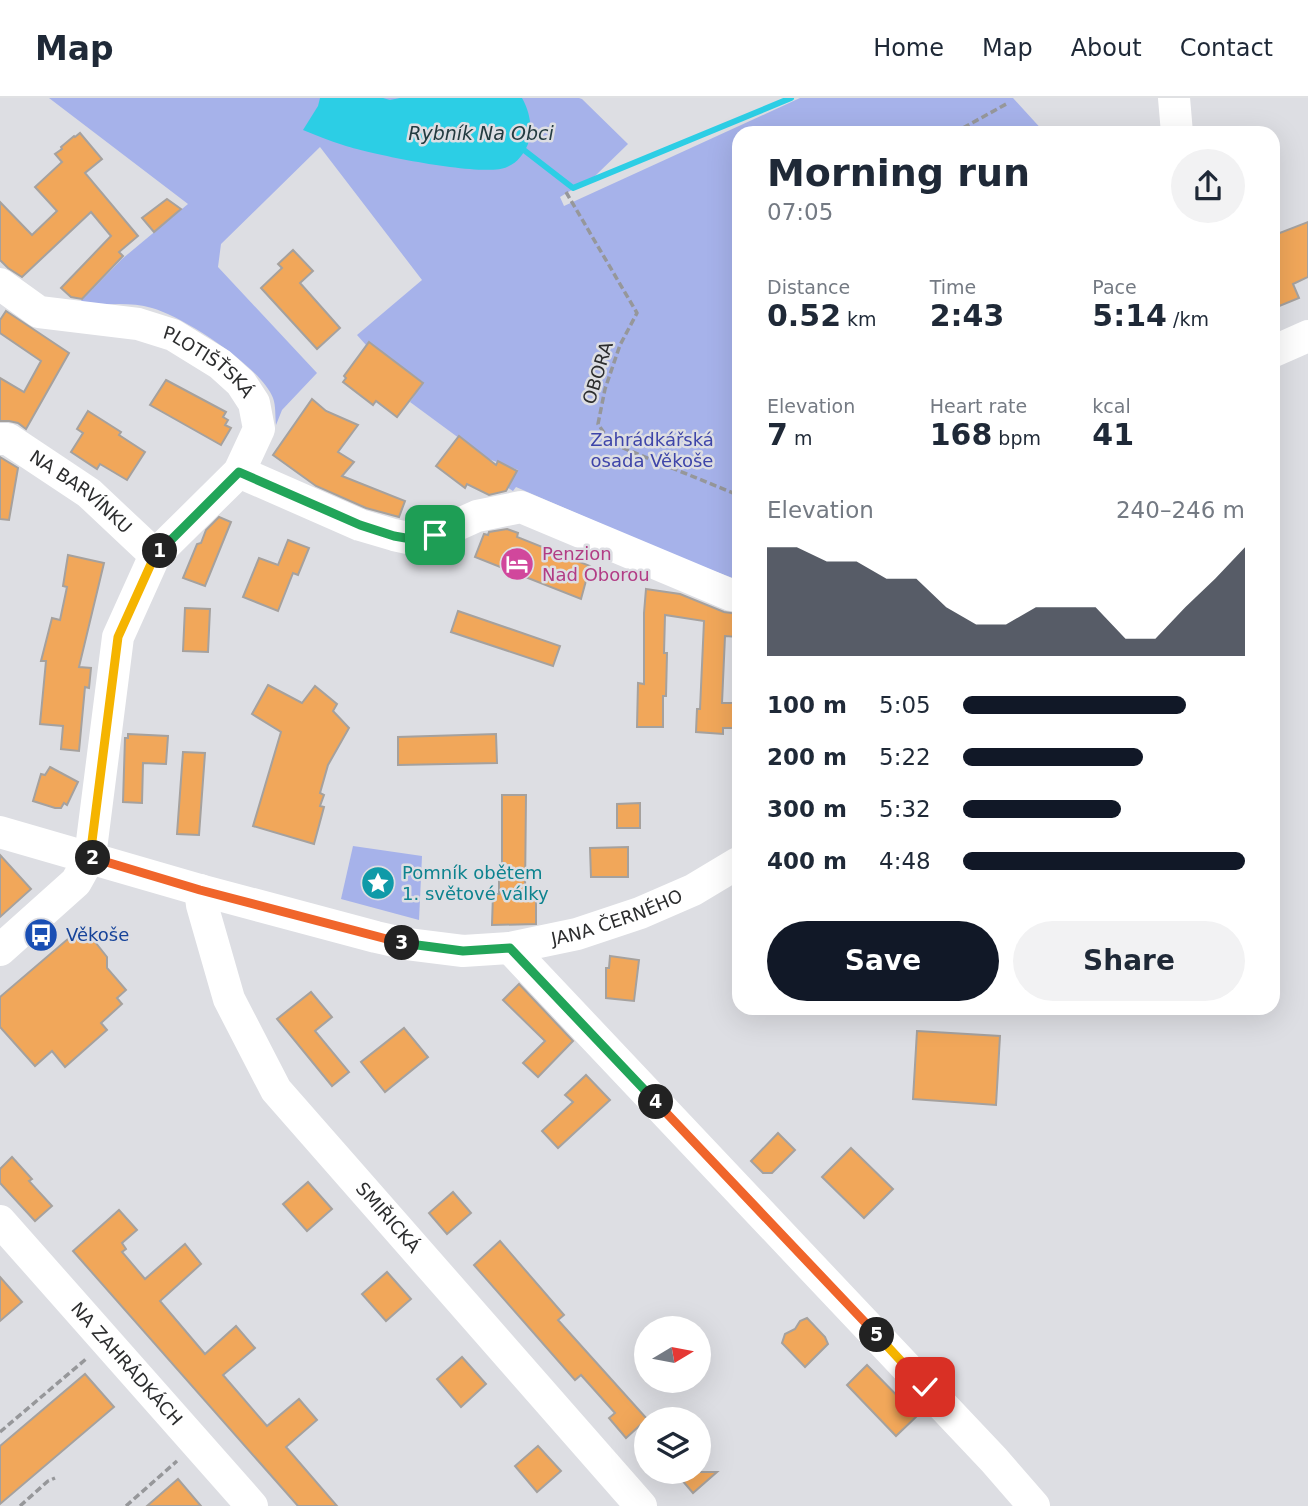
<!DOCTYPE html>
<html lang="en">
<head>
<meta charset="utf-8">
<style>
	:root { --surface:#fff; --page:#f2f2f3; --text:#1f2937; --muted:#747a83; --line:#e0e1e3; --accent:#111827 }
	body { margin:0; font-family:"DejaVu Sans",sans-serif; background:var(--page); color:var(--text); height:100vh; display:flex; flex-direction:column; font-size:26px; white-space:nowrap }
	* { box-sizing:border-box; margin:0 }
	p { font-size:23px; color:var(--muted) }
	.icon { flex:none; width:38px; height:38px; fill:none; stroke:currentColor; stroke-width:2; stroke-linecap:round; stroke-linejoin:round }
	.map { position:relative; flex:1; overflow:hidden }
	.side { position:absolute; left:732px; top:28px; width:548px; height:889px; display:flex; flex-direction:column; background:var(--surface); border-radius:21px; box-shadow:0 7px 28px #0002 }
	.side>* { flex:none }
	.needle { width:46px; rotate:80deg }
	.fabs { position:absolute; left:634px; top:1218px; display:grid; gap:14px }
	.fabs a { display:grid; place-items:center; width:77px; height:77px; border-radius:50%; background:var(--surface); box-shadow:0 7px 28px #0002; font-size:35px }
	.pin { position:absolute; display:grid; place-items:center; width:60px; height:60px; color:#fff; margin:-30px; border-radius:14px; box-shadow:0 4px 10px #0006 }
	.km { position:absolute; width:35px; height:35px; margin:-18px; border-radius:50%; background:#222; color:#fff; font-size:19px; line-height:35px; text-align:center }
	.round { display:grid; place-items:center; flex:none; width:74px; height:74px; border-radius:37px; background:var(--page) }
	.summary { display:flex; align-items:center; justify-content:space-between; height:119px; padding:0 35px }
	h1 { font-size:38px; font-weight:800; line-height:52px }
	.figures { display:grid; grid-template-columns:repeat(3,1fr); gap:10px; height:119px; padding:7px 35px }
	.figures div { display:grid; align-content:center }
	.figures b { font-size:30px; font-weight:800 }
	.figures small { font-size:19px; font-weight:400 }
	.figures p { font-size:19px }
	.chart { height:196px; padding:14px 35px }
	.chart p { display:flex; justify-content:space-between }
	.chart svg { width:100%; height:126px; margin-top:7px; fill:var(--accent); opacity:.7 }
	.action { display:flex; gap:14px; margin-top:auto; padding:14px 35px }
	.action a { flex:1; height:80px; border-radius:42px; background:var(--accent); color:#fff; font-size:28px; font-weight:800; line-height:80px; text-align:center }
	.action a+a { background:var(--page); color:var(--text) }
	ul { padding:0 35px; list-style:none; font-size:23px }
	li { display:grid; grid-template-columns:112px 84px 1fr; align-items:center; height:52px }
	li i { height:18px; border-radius:9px; background:var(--accent) }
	header { display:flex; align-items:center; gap:42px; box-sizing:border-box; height:98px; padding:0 35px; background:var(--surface); border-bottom:2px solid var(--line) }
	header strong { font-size:33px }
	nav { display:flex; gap:38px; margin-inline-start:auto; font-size:24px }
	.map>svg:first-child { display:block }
	.green { fill:#a6b2ea }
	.water { fill:#2ccee5 }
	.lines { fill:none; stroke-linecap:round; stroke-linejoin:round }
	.stream { stroke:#2ccee5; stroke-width:6 }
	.building { fill:#f1a75a; stroke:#a5a19e; stroke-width:2 }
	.path { stroke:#96979a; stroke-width:3.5; stroke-dasharray:7 3.5; stroke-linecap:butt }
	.minor { stroke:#fff; stroke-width:32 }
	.split-1-casing { stroke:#fff; stroke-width:14 }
	.split-2-casing { stroke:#fff; stroke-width:14 }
	.split-3-casing { stroke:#fff; stroke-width:14 }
	.split-4-casing { stroke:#fff; stroke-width:14 }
	.split-5-casing { stroke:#fff; stroke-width:14 }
	.split-6-casing { stroke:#fff; stroke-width:14 }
	.split-1 { stroke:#22a559; stroke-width:9 }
	.split-2 { stroke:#f5b400; stroke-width:9 }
	.split-3 { stroke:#f0652b; stroke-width:9 }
	.split-4 { stroke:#22a559; stroke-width:9 }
	.split-5 { stroke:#f0652b; stroke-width:9 }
	.split-6 { stroke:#f5b400; stroke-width:9 }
	.labels { text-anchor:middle; stroke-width:5; stroke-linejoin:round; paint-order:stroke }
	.street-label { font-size:18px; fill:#2c2d2e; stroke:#dddee3 }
	.park-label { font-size:18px; fill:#3e45a9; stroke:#dddee3 }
	.hotel-label { font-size:18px; fill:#b23c85; stroke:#dddee3; text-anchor:start }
	.culture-label { font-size:18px; fill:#0d838f; stroke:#dddee3; text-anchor:start }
	.transit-label { font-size:18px; fill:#164399; stroke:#dddee3; text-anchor:start }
	.water-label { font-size:19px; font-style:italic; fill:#243c41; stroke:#dddee3 }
</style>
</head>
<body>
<header>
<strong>Map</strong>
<nav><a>Home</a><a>Map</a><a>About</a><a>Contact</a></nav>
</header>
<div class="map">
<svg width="1308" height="1408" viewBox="0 0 1308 1408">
	<rect width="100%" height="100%" fill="#dddee3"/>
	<g class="green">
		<path d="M49,0H579L582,1L628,46L595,78L560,99L564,108L800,0H1013L1045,35H738V482L682,461L516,389L513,393L507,389L518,372L486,360L410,304L423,284L373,248L366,247L357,237L422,182L320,49L221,146L218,169L317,275L282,312L276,327C275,318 276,308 273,300C261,269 184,219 152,210C128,203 102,207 76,208L122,161L188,106Z"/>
		<polygon points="353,748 422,758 419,822 341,801"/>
	</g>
	<path class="water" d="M320,0H383L390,2L400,0H522C530,14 533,31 528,46C524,56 517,65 507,69C485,80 369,56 343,47C330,43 316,37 303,32L318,8Z"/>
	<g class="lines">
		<polyline class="stream" points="520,49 573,90 791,0"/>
	</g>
	<g class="building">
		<polygon points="80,35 102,61 85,75 138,138 119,154 123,158 82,201 71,199 61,190 111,138 91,114 22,179 8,170 0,162 0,104 32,137 57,113 35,89 62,64 55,56 62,51 61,49 74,38 75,39"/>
		<polygon points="167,101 181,111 154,134 142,120"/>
		<polygon points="1308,124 1308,179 1293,186 1299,200 1272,211 1272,138"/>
		<polygon points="293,152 313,173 300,185 340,230 317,251 261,190 282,170 278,166"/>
		<polygon points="6,213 69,255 26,331 18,325 9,323 0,323 0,280 24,294 41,263 0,235 0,222"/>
		<polygon points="369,244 423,285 397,319 376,303 373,307 343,284 346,280 344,278"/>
		<polygon points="166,282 226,314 223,319 228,322 225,327 231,330 221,347 150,307"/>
		<polygon points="312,301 326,313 358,327 338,354 354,364 342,378 405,403 399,419 366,410 316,388 273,357"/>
		<polygon points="88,313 121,334 119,337 145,354 127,382 100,366 97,371 71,354 83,335 77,331"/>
		<polygon points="459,338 496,367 498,363 517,373 506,393 489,397 467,386 465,390 436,368"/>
		<polygon points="0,359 18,370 9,422 0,421"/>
		<polygon points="219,419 231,424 205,488 183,480 197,446 201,445 206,432"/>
		<polygon points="507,431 518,435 517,439 590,468 581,501 475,459 484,436 488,437 489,434"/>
		<polygon points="288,442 309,450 298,477 293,475 278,513 243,499 259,460 278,467"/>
		<polygon points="68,457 104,465 79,569 91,570 89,590 85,589 79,653 61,651 63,628 40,626 46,563 41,563 52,520 60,522 67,489 63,488"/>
		<polygon points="646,491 680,496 724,514 738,516 738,539 725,538 722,605 738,605 738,630 723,630 723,636 696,634 697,611 700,611 704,523 665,517 664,555 667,555 666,598 663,598 663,629 637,629 638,585 644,586 644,515"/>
		<polygon points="185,510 210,511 208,554 183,553"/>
		<polygon points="458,513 560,548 553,568 451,534"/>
		<polygon points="268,587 302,605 315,588 337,606 333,613 349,630 328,667 320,695 324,697 320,708 324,709 314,746 253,728 281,634 252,616"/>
		<polygon points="128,636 168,638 166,666 143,665 142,705 123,704 125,640 128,640"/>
		<polygon points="496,636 497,665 398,667 398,639"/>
		<polygon points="183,654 205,655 199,737 177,736"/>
		<polygon points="50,669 78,684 67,707 64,705 61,710 55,710 33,703 41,676 45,677"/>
		<polygon points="502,697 526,697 525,796 536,796 536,826 492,827 493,796 499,796 499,780 502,780"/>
		<polygon points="640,705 640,730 617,730 617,706"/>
		<polygon points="628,749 628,779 591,779 590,750"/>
		<polygon points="0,757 31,791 0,819"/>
		<polygon points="84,830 107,859 107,870 126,892 117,900 122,906 101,925 107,932 65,969 52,953 35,968 0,929 0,899 76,834 77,835"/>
		<polygon points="610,858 639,862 634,903 606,900 606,870 609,870"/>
		<polygon points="519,886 573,943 538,979 523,965 545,943 503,902"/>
		<polygon points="311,894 332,919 315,933 349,974 332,988 277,921"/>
		<polygon points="404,930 428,959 385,994 361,964"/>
		<polygon points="917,933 1000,938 996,1007 913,1001"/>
		<polygon points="586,977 610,1002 558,1050 542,1033 573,1004 565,997"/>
		<polygon points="778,1035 795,1052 772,1075 763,1075 751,1063"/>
		<polygon points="851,1050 893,1091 864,1120 822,1079"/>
		<polygon points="12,1059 32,1081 29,1083 52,1108 35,1123 0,1085 0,1071"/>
		<polygon points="308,1084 332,1111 307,1133 283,1106"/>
		<polygon points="453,1094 471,1115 447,1136 429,1115"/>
		<polygon points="119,1112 137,1132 122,1145 126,1151 122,1154 145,1181 185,1146 201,1166 160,1203 205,1256 236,1228 255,1250 223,1277 267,1328 299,1301 317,1322 286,1349 337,1408 298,1408 73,1153"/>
		<polygon points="500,1143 564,1217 558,1222 647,1321 626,1340 609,1320 615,1315 581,1277 575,1282 474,1167"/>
		<polygon points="387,1174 411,1201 386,1223 362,1196"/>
		<polygon points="0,1179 22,1204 0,1223"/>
		<polygon points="807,1220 825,1239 828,1246 805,1269 782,1245 785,1236 795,1231 800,1223"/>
		<polygon points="462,1259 486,1286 461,1309 437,1281"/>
		<polygon points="867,1267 917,1318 896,1338 847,1287"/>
		<polygon points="85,1276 114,1309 0,1406 0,1348"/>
		<polygon points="538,1348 561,1373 537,1394 515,1368"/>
		<polygon points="675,1374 717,1374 693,1395"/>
		<polygon points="178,1381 201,1408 147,1408"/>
	</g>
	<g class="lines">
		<g class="path">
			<polyline points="954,35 1008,5"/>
			<polyline points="566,94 637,215 620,247 605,291 598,326 611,345 738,397"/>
			<polyline points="0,1334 86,1261"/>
			<polyline points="20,1408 48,1383 55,1380"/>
			<polyline points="126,1408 177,1363"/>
		</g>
		<g class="minor">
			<polyline points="1174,0 1177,35"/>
			<path id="s1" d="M0,186L39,214L138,226L173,237L220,266L241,285L254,305L259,331L239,374L155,457L118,539L90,759L76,784L0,852"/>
			<polyline points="1272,254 1308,238"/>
			<path id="s2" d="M0,341H8L89,395L155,457"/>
			<polyline points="239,374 360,427 394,437 417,442 435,437 477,418 521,409 731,497 738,498"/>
			<path id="s3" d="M0,734L200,792L376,839L407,846L463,853L510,850L577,836L640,815L693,792L738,765"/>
			<path id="s4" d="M200,792L202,807L229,901L276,992L641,1408"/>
			<polyline points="510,850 994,1362 1034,1408"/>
			<path id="s5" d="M0,1123L252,1408"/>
		</g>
	</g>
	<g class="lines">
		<g class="split-1-casing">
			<polyline id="split-1" points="160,453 239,374 360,427 394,438 417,442 435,437"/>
		</g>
		<g class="split-2-casing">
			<polyline id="split-2" points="93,760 90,759 118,539 155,457 160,453"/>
		</g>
		<g class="split-3-casing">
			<polyline id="split-3" points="93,760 200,792 402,845"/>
		</g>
		<g class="split-4-casing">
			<polyline id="split-4" points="402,845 463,853 510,850 656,1004"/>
		</g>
		<g class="split-5-casing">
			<polyline id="split-5" points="656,1004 877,1237"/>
		</g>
		<g class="split-6-casing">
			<polyline id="split-6" points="877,1237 925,1289"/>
		</g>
		<use href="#split-1" class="split-1"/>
		<use href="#split-2" class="split-2"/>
		<use href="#split-3" class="split-3"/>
		<use href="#split-4" class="split-4"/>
		<use href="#split-5" class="split-5"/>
		<use href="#split-6" class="split-6"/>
	</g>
	<defs>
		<g id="hotel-disc" transform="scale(1.75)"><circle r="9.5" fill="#d1479c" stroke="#dddee3"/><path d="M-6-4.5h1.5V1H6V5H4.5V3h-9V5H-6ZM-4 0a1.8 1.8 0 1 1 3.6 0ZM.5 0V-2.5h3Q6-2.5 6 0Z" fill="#fff"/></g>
		<g id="sight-disc" transform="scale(1.75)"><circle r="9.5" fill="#0f9aa8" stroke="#dddee3"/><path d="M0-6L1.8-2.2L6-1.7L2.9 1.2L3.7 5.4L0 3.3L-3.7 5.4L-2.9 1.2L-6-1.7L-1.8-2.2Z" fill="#fff"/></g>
		<g id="bus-disc" transform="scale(1.75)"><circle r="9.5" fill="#1a4fb4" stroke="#dddee3"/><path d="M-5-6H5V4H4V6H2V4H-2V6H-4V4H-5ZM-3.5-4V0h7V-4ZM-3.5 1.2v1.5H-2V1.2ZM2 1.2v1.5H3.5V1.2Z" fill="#fff"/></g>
	</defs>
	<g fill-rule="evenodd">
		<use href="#hotel-disc" x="517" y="466"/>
		<use href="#sight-disc" x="378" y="785"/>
		<use href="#bus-disc" x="41" y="837"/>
	</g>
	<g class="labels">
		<g class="street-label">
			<text dy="6" stroke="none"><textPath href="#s1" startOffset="229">PLOTIŠŤSKÁ</textPath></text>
			<text transform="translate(598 275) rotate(-73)" y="6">OBORA</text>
			<text dy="6" stroke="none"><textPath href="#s2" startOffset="98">NA BARVÍNKU</textPath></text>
			<text dy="6" stroke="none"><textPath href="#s3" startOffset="637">JANA ČERNÉHO</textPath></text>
			<text dy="6" stroke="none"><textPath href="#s4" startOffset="385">SMIŘICKÁ</textPath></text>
			<text dy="6" stroke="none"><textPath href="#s5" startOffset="191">NA ZAHRÁDKÁCH</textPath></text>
		</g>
		<g class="park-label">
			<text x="652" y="348">Zahrádkářská<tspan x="652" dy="21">osada Věkoše</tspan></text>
		</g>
		<g class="hotel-label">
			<text x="542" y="462">Penzion<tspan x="542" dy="21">Nad Oborou</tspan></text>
		</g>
		<g class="culture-label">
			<text x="402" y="781">Pomník obětem<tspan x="402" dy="21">1. světové války</tspan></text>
		</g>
		<g class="transit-label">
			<text x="66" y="843">Věkoše</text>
		</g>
		<g class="water-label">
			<text x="481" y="42">Rybník Na Obci</text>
		</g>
	</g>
</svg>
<div class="fabs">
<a><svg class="needle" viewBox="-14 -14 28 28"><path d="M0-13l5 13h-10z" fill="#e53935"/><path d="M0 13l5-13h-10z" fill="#747a83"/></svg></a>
<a><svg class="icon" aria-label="layers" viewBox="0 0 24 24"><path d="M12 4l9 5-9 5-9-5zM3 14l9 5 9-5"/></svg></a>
</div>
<div class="pin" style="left:435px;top:437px;background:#1e9e55"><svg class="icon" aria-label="arrive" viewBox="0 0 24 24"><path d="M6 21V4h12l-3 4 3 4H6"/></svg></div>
<div class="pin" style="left:925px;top:1289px;background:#d93025"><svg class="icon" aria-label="check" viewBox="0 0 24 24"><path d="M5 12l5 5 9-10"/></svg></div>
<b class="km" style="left:160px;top:453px">1</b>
<b class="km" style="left:93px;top:760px">2</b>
<b class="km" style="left:402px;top:845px">3</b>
<b class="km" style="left:656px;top:1004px">4</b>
<b class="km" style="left:877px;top:1237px">5</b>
<section class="side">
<div class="summary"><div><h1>Morning run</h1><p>07:05</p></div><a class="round"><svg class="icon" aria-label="share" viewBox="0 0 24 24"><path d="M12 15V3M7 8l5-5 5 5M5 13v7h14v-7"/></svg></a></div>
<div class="figures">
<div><p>Distance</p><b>0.52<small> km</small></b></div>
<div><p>Time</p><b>2:43</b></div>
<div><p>Pace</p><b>5:14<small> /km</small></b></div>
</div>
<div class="figures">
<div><p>Elevation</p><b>7<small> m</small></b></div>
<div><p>Heart rate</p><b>168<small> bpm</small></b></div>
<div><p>kcal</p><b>41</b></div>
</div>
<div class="chart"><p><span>Elevation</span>240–246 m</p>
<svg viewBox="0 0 160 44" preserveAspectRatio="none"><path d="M0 44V6L10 6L20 11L30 11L40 17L50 17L60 27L70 33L80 33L90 27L100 27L110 27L120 38L130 38L140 27L150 17L160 6V44z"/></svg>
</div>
<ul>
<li><b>100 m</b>5:05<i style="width:79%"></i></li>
<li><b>200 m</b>5:22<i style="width:64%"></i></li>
<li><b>300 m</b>5:32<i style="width:56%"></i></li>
<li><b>400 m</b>4:48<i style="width:100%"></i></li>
</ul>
<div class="action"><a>Save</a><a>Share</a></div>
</section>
</div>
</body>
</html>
